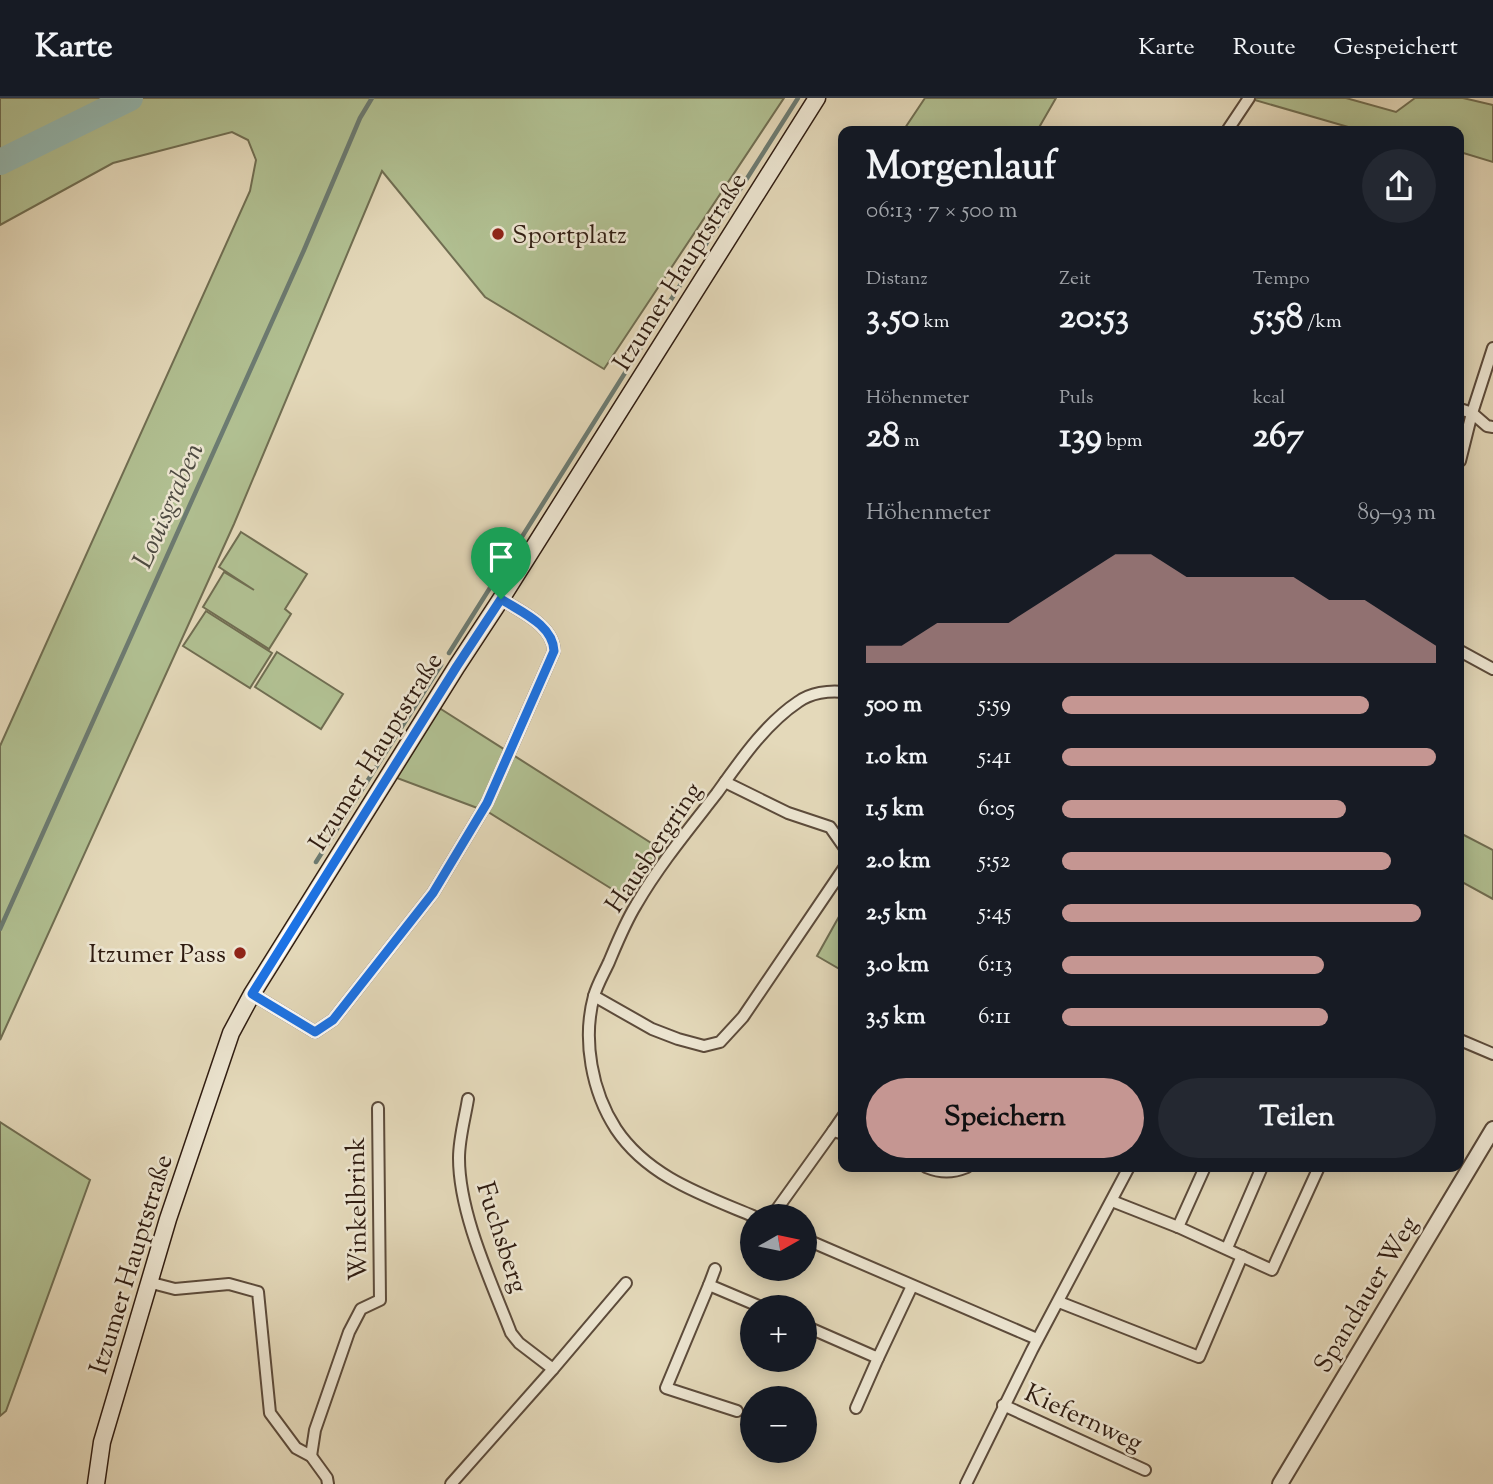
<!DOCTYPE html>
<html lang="de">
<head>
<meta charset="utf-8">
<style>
	:root { --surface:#171b24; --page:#242831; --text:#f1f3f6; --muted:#9ea1a6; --line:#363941; --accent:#c59692 }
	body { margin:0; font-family:"Sorts Mill Goudy",serif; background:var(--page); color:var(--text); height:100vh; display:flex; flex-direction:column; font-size:26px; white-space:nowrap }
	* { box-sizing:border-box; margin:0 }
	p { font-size:23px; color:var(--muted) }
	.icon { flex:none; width:38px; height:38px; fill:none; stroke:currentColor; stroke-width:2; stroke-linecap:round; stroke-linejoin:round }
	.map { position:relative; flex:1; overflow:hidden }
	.side { position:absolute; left:838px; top:28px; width:626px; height:1046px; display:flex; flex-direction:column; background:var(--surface); border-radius:14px; box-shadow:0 4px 18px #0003 }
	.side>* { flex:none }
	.needle { width:46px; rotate:81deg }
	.tools { position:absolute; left:740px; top:1106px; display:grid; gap:14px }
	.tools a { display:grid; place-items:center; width:77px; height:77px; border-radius:50%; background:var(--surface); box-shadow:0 4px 18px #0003; font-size:35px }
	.pin { position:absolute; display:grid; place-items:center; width:60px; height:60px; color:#fff; margin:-72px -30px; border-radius:50% 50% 50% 0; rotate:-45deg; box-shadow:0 0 7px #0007 }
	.pin .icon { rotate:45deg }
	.round { display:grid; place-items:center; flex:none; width:74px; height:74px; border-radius:37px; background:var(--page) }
	.summary { display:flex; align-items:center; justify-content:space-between; height:119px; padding:0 28px }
	h1 { font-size:38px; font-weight:700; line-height:52px }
	.metrics { display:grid; grid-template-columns:repeat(3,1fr); gap:10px; height:119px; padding:7px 28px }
	.metrics div { display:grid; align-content:center }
	.metrics b { font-size:35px; font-weight:700 }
	.metrics small { font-size:19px; font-weight:400 }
	.metrics p { font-size:19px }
	.chart { height:196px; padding:14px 28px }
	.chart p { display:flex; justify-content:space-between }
	.chart svg { width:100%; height:126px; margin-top:7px; fill:var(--accent); opacity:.7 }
	.primary-button { display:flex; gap:14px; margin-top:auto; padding:14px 28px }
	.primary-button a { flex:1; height:80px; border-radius:42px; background:var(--accent); color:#111; font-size:28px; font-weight:700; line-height:80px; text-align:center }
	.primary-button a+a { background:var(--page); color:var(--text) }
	ul { padding:0 28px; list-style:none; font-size:23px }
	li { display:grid; grid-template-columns:112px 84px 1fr; align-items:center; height:52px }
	li i { height:18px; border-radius:9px; background:var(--accent) }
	header { display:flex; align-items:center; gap:42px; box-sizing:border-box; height:98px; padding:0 35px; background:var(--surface); border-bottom:2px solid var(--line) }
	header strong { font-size:33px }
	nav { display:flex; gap:38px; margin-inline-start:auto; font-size:24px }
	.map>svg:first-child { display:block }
	.green { fill:#b1c092; stroke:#706e52; stroke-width:2 }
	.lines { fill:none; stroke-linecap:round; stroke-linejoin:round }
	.stream { stroke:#6c7b72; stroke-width:4.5 }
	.river { stroke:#95bab3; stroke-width:26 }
	.minor-casing { stroke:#5c4b3b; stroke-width:14 }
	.tertiary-casing { stroke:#5c4b3b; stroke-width:18 }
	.secondary-casing { stroke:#2f1c11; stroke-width:19 }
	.minor { stroke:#ede6d2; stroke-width:10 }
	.tertiary { stroke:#ede6d2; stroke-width:14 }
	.secondary { stroke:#ede6d2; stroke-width:16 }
	.route-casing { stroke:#fff; stroke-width:14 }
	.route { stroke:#1a73e8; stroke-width:9 }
	.poi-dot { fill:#8f2418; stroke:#ede6d2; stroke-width:2.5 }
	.labels { text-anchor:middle; stroke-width:5; stroke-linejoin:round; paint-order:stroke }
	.poi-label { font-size:26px; fill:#2f1c11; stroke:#ede6d2; text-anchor:start }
	.street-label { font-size:26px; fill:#2f1c11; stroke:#ede6d2 }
	.water-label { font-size:28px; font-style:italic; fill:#4e4b42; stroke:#ede6d2 }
</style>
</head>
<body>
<header>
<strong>Karte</strong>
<nav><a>Karte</a><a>Route</a><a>Gespeichert</a></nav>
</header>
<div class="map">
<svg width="1493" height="1386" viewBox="0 0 1493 1386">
	<rect width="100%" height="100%" fill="#e4d9ba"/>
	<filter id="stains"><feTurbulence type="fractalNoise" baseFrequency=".00286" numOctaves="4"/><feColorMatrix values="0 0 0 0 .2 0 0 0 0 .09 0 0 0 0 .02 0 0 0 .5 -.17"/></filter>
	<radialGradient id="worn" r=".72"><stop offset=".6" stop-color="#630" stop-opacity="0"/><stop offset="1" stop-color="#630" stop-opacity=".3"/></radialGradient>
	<g class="green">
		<polygon points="0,0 784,0 604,271 485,199 382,73 234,426 0,942 0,648 250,93 256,62 248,42 232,34 113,65 0,127"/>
		<polygon points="925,0 1056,0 1037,33 903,33"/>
		<polygon points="1248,0 1346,0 1396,14 1415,0 1463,0 1493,7 1493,64 1460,54 1460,33 1362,33"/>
		<polygon points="241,434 307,476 285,511 291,516 269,551 203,509 224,474 254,492 219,469"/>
		<polygon points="206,513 272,555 250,590 183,548"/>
		<polygon points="277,554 343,596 321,631 255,589"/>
		<polygon points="433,606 670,757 636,806 488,714 389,677"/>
		<polygon points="1460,735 1493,752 1493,801 1460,783"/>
		<polygon points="841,815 844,816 843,873 817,858"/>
		<polygon points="0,1024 90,1082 6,1313 0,1318"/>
	</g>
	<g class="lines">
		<g class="stream">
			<polyline points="739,93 798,0"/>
			<polyline points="449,555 733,103"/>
			<polyline points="316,764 441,567"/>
			<polyline points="0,831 304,152 360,20 372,0"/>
		</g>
		<polyline class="river" points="0,64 130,0"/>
		<g class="minor-casing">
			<g id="minor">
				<polyline points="1227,33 1249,0"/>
				<polyline points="1460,311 1472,315 1493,250"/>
				<polyline points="1460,363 1472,315 1487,328 1493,329"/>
				<polyline points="1460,553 1493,571"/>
				<polyline points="725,684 788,715 830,729 844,749"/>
				<path d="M252,896L315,934L333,922L433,795L487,705L554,553C553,527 521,514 501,501"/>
				<polyline points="594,898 652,931 678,941 704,948 720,944 743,919 844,770"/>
				<polyline points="1460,942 1493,956"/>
				<polyline points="833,1033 844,1017"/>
				<path d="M926,1069C941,1075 952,1075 967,1069"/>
				<polyline points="1112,1103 1178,1129 1272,1172 1319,1069"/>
				<path d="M753,1118C703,1097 648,1079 616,1031C592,994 582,942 594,898C597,887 604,875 609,864C617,845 625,825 636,807C659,767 689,731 717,695C740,663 765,626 798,604C810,595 829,592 844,594"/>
				<polyline points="772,1118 833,1033 844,1036"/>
				<polyline points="1178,1129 1205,1069"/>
				<polyline points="805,1141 1037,1241"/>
				<polyline points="1227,1150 1262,1069"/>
				<polyline points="148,1184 175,1191 229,1186 258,1194 270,1315 296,1350 311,1358 327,1380 328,1386"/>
				<polyline points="709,1187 715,1171"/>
				<polyline points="1059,1204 1199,1259 1242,1158"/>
				<polyline points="805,1228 878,1260 912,1188"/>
				<polyline points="553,1271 626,1185"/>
				<polyline points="1003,1307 1145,1372"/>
				<polyline points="856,1310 878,1260"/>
				<polyline points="737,1313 666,1290 709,1187 761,1209"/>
				<polyline points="311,1358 315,1332 349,1234 361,1211 380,1202 378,1010"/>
				<path d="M451,1386L553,1271L519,1245L511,1235C491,1183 459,1116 459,1060C459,1040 465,1020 468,1001"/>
				<polyline points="966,1386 1032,1252 1129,1069"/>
			</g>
		</g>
		<g class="tertiary-casing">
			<polyline id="tertiary" points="1280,1386 1493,1031"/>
		</g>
		<g class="secondary-casing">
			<polyline id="secondary" points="96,1386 102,1344 168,1121 231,935 252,896 457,568 501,501 817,0"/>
		</g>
		<use href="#minor" class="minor"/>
		<use href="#tertiary" class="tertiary"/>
		<use href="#secondary" class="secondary"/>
	</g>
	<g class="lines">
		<g class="route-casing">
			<path id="route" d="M501,501C521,514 553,527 554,553L487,705L433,795L333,922L315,934L252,896L457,568Z"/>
		</g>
		<use href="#route" class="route"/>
	</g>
	<g class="poi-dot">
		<circle cx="498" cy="136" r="7"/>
		<circle cx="240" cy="855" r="7"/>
	</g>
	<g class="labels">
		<g class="poi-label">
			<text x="512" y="145">Sportplatz</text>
			<text x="226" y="864" text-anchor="end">Itzumer Pass</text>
		</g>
		<g class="street-label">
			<text transform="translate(679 173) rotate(-58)" y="9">Itzumer Hauptstraße</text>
			<text transform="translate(375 653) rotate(-58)" y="9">Itzumer Hauptstraße</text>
			<text transform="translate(653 749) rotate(-56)" y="9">Hausbergring</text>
			<text transform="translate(356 1111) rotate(-91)" y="9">Winkelbrink</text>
			<text transform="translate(503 1139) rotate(72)" y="9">Fuchsberg</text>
			<text transform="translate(130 1166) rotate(-73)" y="9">Itzumer Hauptstraße</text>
			<text transform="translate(1365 1196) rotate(-59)" y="9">Spandauer Weg</text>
			<text transform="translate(1084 1319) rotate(25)" y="9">Kiefernweg</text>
		</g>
		<g class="water-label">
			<text transform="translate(167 407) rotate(-66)" y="10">Louisgraben</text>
		</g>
	</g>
	<rect width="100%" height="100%" filter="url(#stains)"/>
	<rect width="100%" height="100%" fill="url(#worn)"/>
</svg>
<div class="tools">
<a><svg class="needle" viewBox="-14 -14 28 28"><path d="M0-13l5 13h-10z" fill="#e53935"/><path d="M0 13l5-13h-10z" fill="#9ea1a6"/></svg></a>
<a>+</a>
<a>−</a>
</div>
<div class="pin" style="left:501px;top:501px;background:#1e9e55"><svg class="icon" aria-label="arrive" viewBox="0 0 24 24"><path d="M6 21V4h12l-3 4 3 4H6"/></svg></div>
<section class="side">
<div class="summary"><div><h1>Morgenlauf</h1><p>06:13 · 7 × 500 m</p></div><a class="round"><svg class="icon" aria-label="share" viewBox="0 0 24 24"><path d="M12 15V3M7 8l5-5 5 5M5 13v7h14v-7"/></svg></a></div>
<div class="metrics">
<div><p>Distanz</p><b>3.50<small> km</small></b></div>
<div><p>Zeit</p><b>20:53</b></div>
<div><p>Tempo</p><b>5:58<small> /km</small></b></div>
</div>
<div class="metrics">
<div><p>Höhenmeter</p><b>28<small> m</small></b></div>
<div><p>Puls</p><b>139<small> bpm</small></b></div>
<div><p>kcal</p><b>267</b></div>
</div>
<div class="chart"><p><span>Höhenmeter</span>89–93 m</p>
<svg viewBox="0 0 160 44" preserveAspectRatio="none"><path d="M0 44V38L10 38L20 30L30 30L40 30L50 22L60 14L70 6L80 6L90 14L100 14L110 14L120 14L130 22L140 22L150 30L160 38V44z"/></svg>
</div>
<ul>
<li><b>500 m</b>5:59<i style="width:82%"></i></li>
<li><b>1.0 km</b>5:41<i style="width:100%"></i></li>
<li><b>1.5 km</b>6:05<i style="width:76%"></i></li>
<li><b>2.0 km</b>5:52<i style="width:88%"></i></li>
<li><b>2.5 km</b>5:45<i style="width:96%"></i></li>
<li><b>3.0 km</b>6:13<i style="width:70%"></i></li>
<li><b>3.5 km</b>6:11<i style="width:71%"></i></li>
</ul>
<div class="primary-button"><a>Speichern</a><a>Teilen</a></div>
</section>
</div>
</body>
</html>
